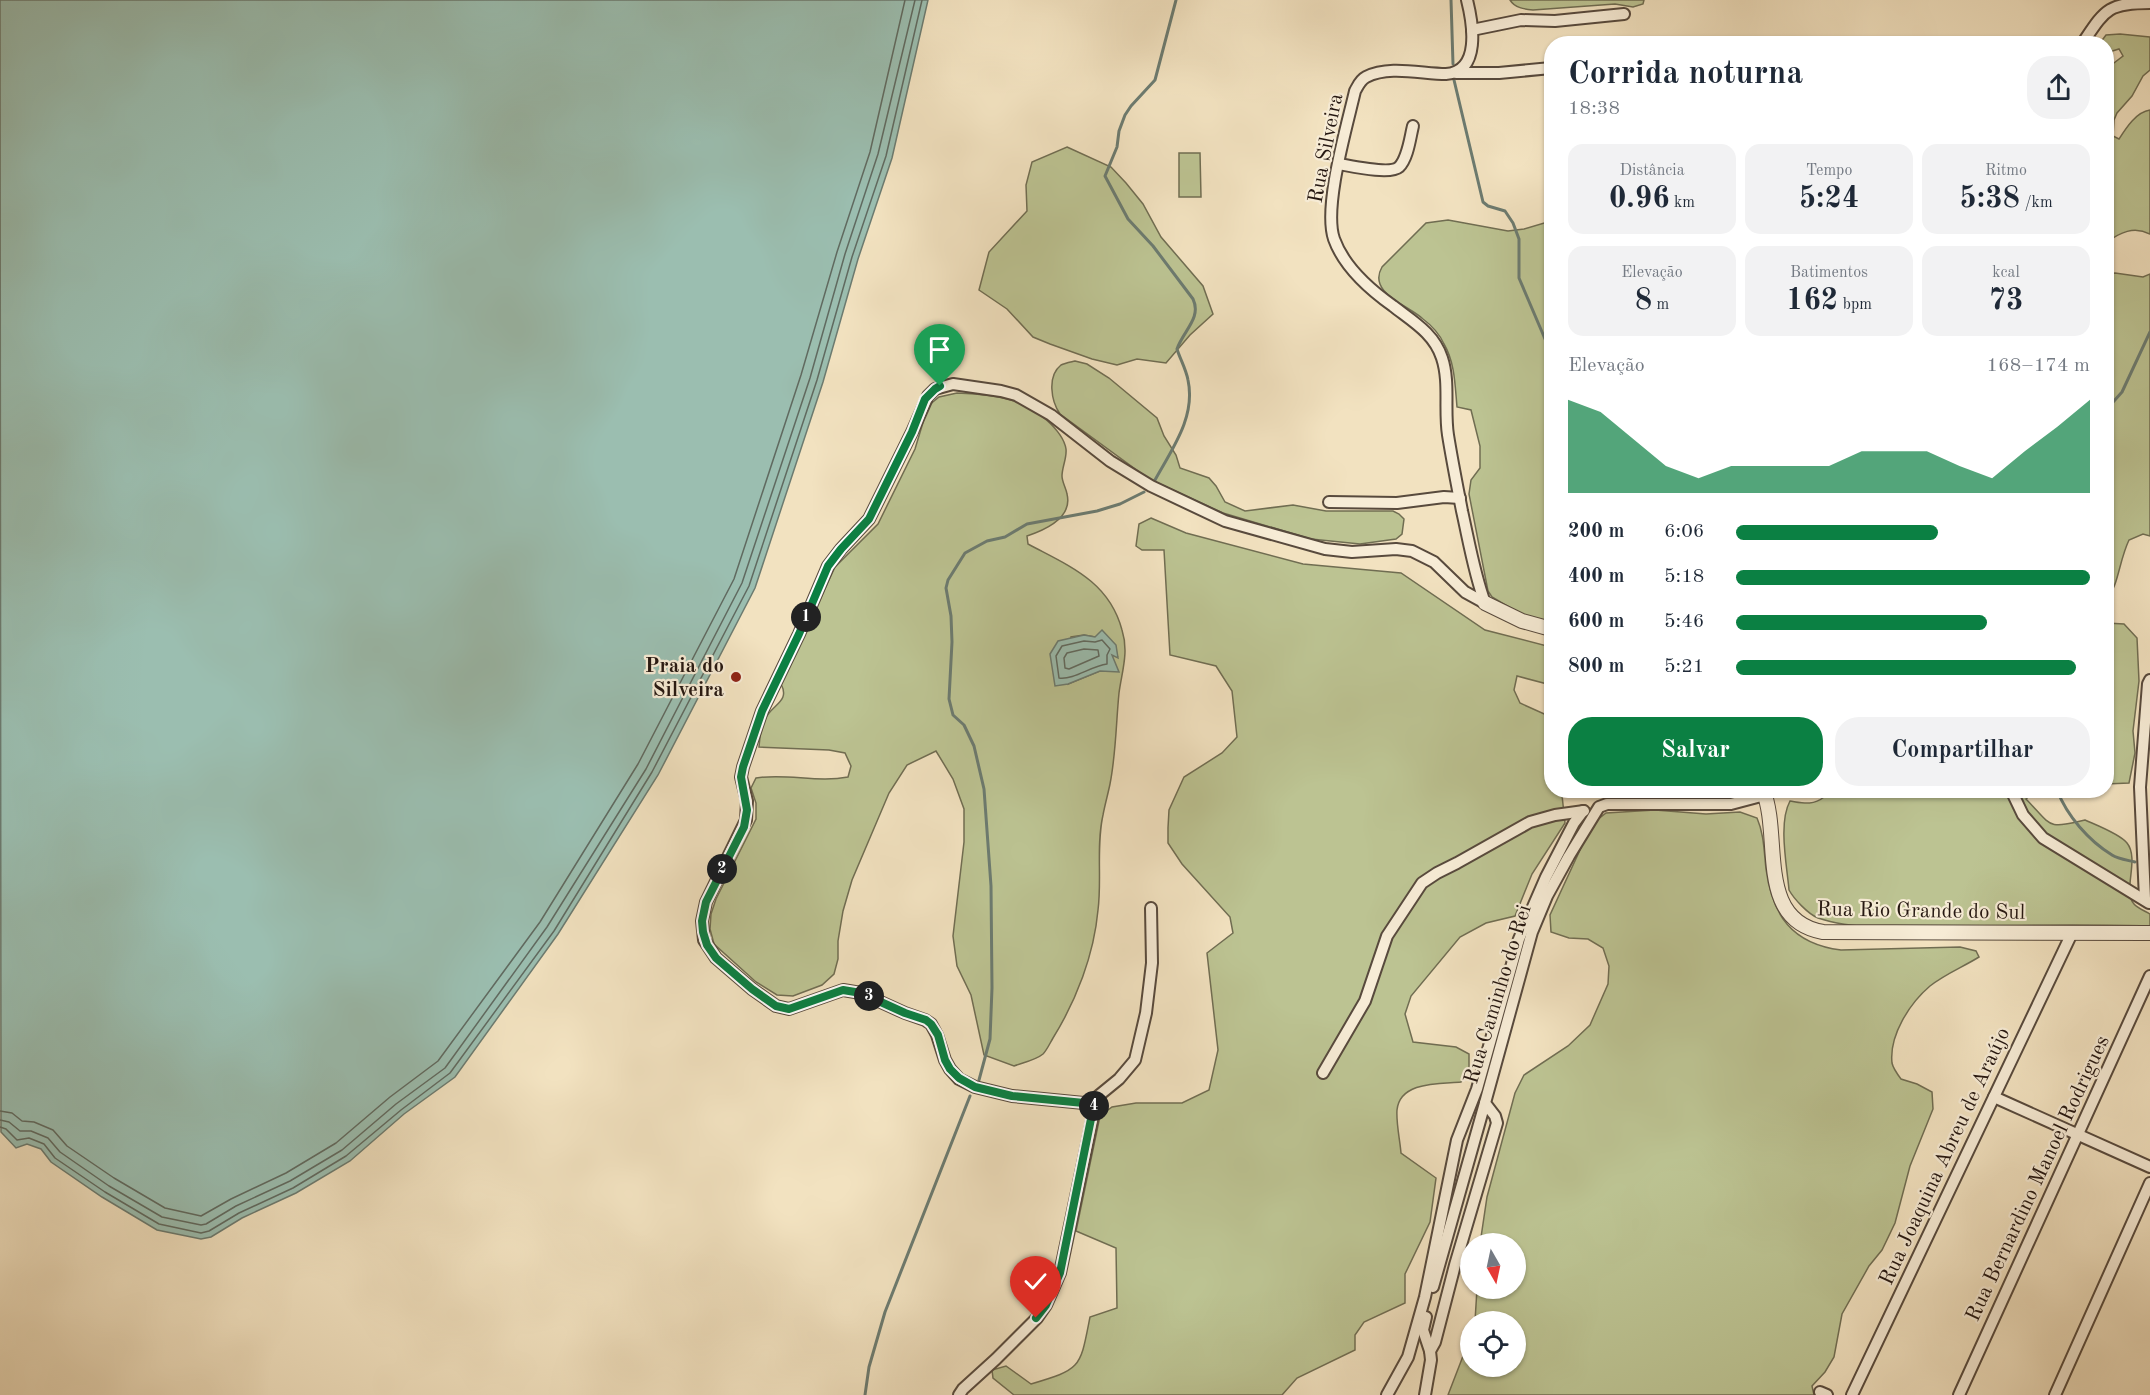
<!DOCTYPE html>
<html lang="pt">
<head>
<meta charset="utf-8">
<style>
	:root { --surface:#fff; --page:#f2f2f3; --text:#1f2937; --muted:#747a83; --accent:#0b8043 }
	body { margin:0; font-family:"Old Standard TT",serif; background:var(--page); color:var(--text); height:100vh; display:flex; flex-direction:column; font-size:22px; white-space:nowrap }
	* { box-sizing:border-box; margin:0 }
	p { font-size:20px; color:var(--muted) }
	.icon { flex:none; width:33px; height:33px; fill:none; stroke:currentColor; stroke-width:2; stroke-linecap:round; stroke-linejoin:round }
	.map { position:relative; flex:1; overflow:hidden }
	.sheet { position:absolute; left:1544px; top:36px; width:570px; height:762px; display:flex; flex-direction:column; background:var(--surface); border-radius:24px; box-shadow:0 2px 4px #0004 }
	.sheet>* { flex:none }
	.needle { width:39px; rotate:171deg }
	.fabs { position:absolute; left:1460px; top:1233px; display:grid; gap:12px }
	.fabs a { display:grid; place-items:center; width:66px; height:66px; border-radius:50%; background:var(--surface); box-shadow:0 2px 4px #0004; font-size:30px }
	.pin { position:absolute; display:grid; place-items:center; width:51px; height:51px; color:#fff; margin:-62px -26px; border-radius:50% 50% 50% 0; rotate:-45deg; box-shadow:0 0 6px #0007 }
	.pin .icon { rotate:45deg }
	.km { position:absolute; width:30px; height:30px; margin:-15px; border-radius:50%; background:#222; color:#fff; font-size:16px; line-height:30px; text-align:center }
	.round { display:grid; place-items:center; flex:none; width:63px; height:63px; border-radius:24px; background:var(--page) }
	.headline { display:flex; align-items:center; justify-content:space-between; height:102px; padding:0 24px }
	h1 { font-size:33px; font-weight:700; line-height:45px }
	.metrics { display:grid; grid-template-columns:repeat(3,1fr); gap:9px; height:102px; padding:6px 24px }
	.metrics div { display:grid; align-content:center; border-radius:15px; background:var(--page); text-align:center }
	.metrics b { font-size:30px; font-weight:700 }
	.metrics small { font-size:16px; font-weight:400 }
	.metrics p { font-size:16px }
	.chart { height:168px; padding:12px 24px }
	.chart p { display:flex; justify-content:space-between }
	.chart svg { width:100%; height:108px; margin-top:6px; fill:var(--accent); opacity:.7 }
	.cta { display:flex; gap:12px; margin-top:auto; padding:12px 24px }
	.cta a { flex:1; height:69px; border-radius:24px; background:var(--accent); color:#fff; font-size:24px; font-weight:700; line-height:69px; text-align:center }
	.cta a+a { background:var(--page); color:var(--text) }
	ul { padding:0 24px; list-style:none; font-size:20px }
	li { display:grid; grid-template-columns:96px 72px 1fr; align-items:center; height:45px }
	li i { height:15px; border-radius:8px; background:var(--accent) }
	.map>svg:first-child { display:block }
	.green { fill:#bcc392; stroke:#706d52; stroke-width:1.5; fill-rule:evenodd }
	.water { fill:#9bbeb0; stroke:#6c7b70; stroke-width:1.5 }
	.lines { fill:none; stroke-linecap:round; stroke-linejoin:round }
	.shore { stroke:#606a60; stroke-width:1.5 }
	.stream { stroke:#6c7b70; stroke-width:3 }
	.minor-casing { stroke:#584a3d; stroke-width:14 }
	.tertiary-casing { stroke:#584a3d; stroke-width:16 }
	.minor { stroke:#f7ecd6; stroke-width:10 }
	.tertiary { stroke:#f7ecd6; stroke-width:14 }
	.route-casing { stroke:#fff; stroke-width:12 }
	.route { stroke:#0b8043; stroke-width:8 }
	.poi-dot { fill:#8f2418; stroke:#f7ecd6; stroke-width:2 }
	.labels { text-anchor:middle; stroke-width:4.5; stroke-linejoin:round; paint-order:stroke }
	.street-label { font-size:21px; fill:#251711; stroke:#f7ecd6 }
	.poi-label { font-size:21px; font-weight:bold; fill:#251711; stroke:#f7ecd6; text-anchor:end }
</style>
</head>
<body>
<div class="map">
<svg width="2150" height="1395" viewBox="0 0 2150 1395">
	<rect width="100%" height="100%" fill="#f2e2c0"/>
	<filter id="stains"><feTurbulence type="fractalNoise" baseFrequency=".00333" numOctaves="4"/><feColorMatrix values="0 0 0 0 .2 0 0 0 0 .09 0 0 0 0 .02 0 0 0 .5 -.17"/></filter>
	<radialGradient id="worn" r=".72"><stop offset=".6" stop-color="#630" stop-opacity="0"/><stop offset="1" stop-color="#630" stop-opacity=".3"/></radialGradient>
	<g class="green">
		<path d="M1510,0H1644L1643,4L1633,7L1615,4L1533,10C1524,9 1515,8 1510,0Z"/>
		<path d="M2120,34L2150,37V70L2143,76L2132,96L2117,113L2114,120L2113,136L2119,139C2126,128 2136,112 2150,110V234C2134,226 2120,232 2106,243V69L2123,56L2119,49L2106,53V44L2100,43L2106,35Z"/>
		<polygon points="1067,147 1111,167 1126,183 1143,204 1161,237 1203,286 1213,314 1190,335 1166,363 1137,359 1117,365 1092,359 1050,344 1033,337 1007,309 979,290 989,252 1027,211 1026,185 1032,162"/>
		<polygon points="1179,153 1200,153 1201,197 1179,197"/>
		<path d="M1448,220L1508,231L1524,229L1551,221V624L1531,620L1492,597L1488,591L1469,494L1471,480L1480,468V446L1471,410L1457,407C1455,385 1455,363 1444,344C1440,335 1431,325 1423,319C1408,305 1367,293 1382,267L1426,223Z"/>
		<path d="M2115,273L2143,277L2150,274V536L2143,534L2129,540C2119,561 2119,584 2106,602V274Z"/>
		<path d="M1075,361L1087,364L1109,378L1157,418L1164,436L1176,455L1180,468L1209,478L1216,486L1225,502L1245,511L1293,505L1326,511H1393L1399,514L1404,519L1402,534L1396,539L1360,544L1311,539L1223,513L1149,479L1060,414C1051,401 1047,376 1061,365C1065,363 1071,362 1075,361Z"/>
		<path d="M957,393C978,394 998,395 1017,402C1034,407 1063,430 1066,449C1067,458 1062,467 1062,476C1062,482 1066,488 1067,494C1073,518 1045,530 1027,536L1028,544C1069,566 1109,581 1122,630C1129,652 1122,671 1119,693C1116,723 1116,754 1110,784C1108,794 1105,804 1103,815C1096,846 1102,879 1098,910C1094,955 1076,1001 1053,1038C1050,1043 1047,1050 1043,1054C1036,1060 1022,1063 1014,1066L984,1055L971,995L957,966L953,936L964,842V809L953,779L936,751L907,765L889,793L852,880L843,911L838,941V959L834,974L822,985L793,996L777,995L756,982L714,944L710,929L711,914L716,899L756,819V803L751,788L756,778C787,773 817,783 848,777L851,766L845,753L829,750L759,747C760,735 761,723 769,713C777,703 789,699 781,684L835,567L878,524L915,449L928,406L939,397ZM1084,635L1095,637L1118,657L1111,654L1100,671L1068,684L1071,637Z"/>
		<path d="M1151,518L1186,533L1303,564L1401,573L1485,630L1551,647V685L1517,676L1514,690L1520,703L1551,717V790L1563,791L1562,795L1565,823L1532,874L1515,916L1486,923L1460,937L1411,996L1405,1014L1413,1042L1456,1047L1469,1054V1069L1461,1082C1440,1084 1400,1081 1397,1110C1396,1123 1400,1140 1401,1153L1436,1178L1430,1222L1405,1274V1303L1364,1322L1355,1335V1350L1297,1378L1282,1395H1014L993,1378L992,1370L1006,1366L1031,1384C1082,1369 1080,1368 1090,1317L1117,1308L1116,1248L1076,1231L1100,1116L1112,1107L1136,1103H1182L1209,1090L1218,1050L1207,953L1233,933L1230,917L1182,864L1168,843V828L1169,810L1184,777L1222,753L1237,737L1232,691L1216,666L1170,655L1164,550H1142L1136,546L1139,524Z"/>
		<polygon points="2106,623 2124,624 2137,638 2139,681 2133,731 2135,753 2129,783 2106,784"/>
		<path d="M1824,791H2035L2026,799C2053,827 2046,829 2085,820C2096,825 2120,834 2127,843C2140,859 2122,892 2134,904C2137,908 2145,911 2150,914V926C2088,924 2026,925 1963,926C1921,927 1858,932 1818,918C1808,914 1794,899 1789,890C1787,866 1778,823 1790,801C1803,803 1813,806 1824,797Z"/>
		<path d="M1655,810L1706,814L1740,812L1757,818C1764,834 1764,851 1766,869C1772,915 1792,944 1841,950L1960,947L1976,951L1979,957C1963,967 1945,974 1930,986C1910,1003 1889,1035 1892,1063C1893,1068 1898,1075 1901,1079L1917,1084L1932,1092L1933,1109L1910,1166L1895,1223L1882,1250L1869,1266L1842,1314L1834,1357L1825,1372L1812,1386L1814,1395H1448L1470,1338V1366H1515V1322L1475,1321L1477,1289L1515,1288V1244H1480L1487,1197L1515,1093L1524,1075L1568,1046L1590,1025L1608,984L1609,966L1603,948L1588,939L1569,938L1551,932L1550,915L1592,824L1606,813Z"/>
	</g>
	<g class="water">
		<polygon points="0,0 928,0 892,158 858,259 823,382 755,588 658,775 558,934 455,1077 404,1114 350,1161 296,1193 242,1218 211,1237 201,1239 157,1230 102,1197 51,1162 41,1149 27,1144 16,1148 1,1132"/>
		<polygon points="1102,630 1116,645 1118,658 1112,655 1119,672 1100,671 1068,684 1055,686 1050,654 1058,641 1084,635 1095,637"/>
	</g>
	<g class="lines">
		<g class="shore">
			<path d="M1102,640L1110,649L1107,655V664C1091,666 1074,680 1059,678L1056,656L1062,646L1084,641L1095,642Z"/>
			<polygon points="1084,649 1098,650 1099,656 1069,669 1065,668 1064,658 1067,653"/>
			<polyline points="0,1111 12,1113 22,1121 34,1122 53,1130 67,1146 114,1178 165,1208 201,1216 231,1199 286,1173 336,1143 390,1097 438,1061 540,922 638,764 734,579 801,375 837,252 870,152 905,0"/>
			<polyline points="0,1120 9,1122 20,1131 31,1131 48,1138 60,1152 109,1186 162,1217 201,1225 206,1224 236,1206 290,1181 342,1150 396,1104 445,1068 547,927 646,769 742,583 810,378 845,254 878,154 915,0"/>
			<polyline points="0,1127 6,1129 17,1140 29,1138 44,1144 55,1158 105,1192 159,1224 201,1233 209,1231 239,1213 293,1188 346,1156 401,1110 450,1073 554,931 652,772 749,586 817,380 852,257 886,156 922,0"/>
		</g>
		<g class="stream">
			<polyline points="1451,0 1453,64"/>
			<polyline points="1454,80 1483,202 1488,206 1505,211 1513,223 1519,239 1519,278 1551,353"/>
			<polyline points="2106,410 2122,392 2150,332"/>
			<path d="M2106,465C2110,487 2112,507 2106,528"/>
			<path d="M1155,480C1172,449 1196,417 1188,380C1186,369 1180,359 1177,349C1183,331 1202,318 1193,299L1153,246L1128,219L1105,176L1117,147L1119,131L1125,115L1131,106L1155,80L1176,0"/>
			<path d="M2057,790C2067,816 2089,841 2112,855C2118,859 2127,860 2135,862"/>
			<polyline points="979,1080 990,1039 992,988 991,886 984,789 974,746 964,725 953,715 949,699 952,642 951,616 946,588 948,580 965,553 987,541 1005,537 1027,524 1097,511 1120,504 1144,492"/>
			<polyline points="865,1395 869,1367 885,1312 970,1096"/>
		</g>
		<g class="minor-casing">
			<g id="minor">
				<path d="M1467,0C1473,24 1481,72 1446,74C1422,74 1389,65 1366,77C1360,80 1358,86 1355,91C1347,126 1323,207 1334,239C1344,267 1369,289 1393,306C1412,321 1434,333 1442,358C1450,382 1444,410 1448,435C1452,460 1457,485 1462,511C1469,542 1474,573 1485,603"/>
				<polyline points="1472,30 1521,20 1555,21 1624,14"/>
				<path d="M2082,44C2105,10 2107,3 2150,3"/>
				<polyline points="1456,73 1499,73 1551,68"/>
				<path d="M1339,164C1351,166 1390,175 1399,167C1408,158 1410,138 1413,126"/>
				<polyline points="1329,502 1397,503 1444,497 1460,498"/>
				<polyline points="2011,790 2023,815 2043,838 2149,903"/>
				<polyline points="2145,899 2140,787 2148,684 2150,680"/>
				<polyline points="1323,1073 1365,1001 1387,936 1422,883 1437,873 1457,863 1530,822 1555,815 1584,811"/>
				<polyline points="1994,1097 2150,1167"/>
				<polyline points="1094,1104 1012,1096 975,1087 959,1079 950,1069 945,1060 937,1035 931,1024 925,1020 905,1013 861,993 843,990 789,1009 776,1006 752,989 716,958 704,940 702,921 706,902 746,820 747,801 741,777 743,767 762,711 799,634 828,566 841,549 869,519 912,432 928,396 935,389 953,384 1001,391 1016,395 1051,415 1110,461 1151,486 1225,521 1325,549 1352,552 1396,549 1412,551 1434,562 1465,592 1485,603"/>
				<polyline points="1433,1287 1485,1103"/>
				<polyline points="1426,1317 1423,1330 1430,1351"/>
				<polyline points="1820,1392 1827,1395"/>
				<polyline points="959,1395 963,1389 996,1359 1037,1318 1046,1305 1060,1273 1097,1097 1119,1079 1135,1060 1146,1013 1152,963 1151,908"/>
				<polyline points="1387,1395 1408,1357 1425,1297 1457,1140 1477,1089 1519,939 1546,877 1574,823 1583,811"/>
				<polyline points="1425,1395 1431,1360 1430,1351 1435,1342 1455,1265 1497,1123 1495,1116 1485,1103 1532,932 1547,896 1569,856 1599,807 1607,804 1731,804 1765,795"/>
				<polyline points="1852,1395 2072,933"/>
				<polyline points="1959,1395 2150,976"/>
				<polyline points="2055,1395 2150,1183"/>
			</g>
		</g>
		<g class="tertiary-casing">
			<g id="tertiary">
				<polyline points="1485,603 1522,621 1551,629"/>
				<path d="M1763,790C1782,836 1755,920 1823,932L2150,933"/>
			</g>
		</g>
		<use href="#minor" class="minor"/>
		<use href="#tertiary" class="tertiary"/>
	</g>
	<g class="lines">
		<g class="route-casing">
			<polyline id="route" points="940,386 935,389 925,399 912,432 869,519 841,549 828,566 799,634 762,711 743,767 741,777 747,810 744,827 706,902 702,921 703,932 707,945 716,958 752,989 776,1006 789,1009 843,990 861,993 905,1013 926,1020 931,1024 938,1035 945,1060 950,1069 959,1078 975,1087 1012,1096 1094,1104 1060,1273 1046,1305 1036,1318"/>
		</g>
		<use href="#route" class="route"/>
	</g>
	<circle class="poi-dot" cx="736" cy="677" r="6"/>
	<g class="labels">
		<g class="street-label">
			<text transform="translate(1325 148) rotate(-79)" y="7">Rua Silveira</text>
			<text transform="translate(1921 910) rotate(1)" y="7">Rua Rio Grande do Sul</text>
			<text transform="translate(1497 994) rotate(-73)" y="7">Rua Caminho do Rei</text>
			<text transform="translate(1944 1156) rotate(-65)" y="7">Rua Joaquina Abreu de Araújo</text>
			<text transform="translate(2037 1178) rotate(-65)" y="7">Rua Bernardino Manoel Rodrigues</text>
		</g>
		<g class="poi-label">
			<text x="724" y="672">Praia do<tspan x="724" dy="24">Silveira</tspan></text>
		</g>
	</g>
	<rect width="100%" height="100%" filter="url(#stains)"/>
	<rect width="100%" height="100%" fill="url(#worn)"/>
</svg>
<div class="fabs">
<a><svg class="needle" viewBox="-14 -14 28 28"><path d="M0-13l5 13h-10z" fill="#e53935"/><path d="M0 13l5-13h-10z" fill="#747a83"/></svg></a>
<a><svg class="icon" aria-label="locate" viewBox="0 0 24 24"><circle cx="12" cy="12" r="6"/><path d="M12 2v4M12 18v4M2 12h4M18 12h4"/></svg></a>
</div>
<div class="pin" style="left:940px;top:386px;background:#1e9e55"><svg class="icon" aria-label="arrive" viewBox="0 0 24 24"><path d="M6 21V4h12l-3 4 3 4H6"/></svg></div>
<div class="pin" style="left:1036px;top:1318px;background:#d93025"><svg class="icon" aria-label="check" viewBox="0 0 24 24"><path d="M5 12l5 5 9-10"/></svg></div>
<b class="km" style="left:806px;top:617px">1</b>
<b class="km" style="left:722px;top:869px">2</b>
<b class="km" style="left:869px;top:996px">3</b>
<b class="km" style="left:1094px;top:1106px">4</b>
<section class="sheet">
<div class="headline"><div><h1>Corrida noturna</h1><p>18:38</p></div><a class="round"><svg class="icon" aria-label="share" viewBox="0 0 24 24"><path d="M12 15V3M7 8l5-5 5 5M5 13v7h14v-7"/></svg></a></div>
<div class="metrics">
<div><p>Distância</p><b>0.96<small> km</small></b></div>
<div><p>Tempo</p><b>5:24</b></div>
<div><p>Ritmo</p><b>5:38<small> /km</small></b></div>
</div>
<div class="metrics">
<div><p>Elevação</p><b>8<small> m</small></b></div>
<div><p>Batimentos</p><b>162<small> bpm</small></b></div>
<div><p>kcal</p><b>73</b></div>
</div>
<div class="chart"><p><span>Elevação</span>168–174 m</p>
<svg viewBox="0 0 160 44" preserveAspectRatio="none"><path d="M0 44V6L10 11L20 22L30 33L40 38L50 33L60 33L70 33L80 33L90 27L100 27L110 27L120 33L130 38L140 27L150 17L160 6V44z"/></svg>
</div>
<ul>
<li><b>200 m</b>6:06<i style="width:57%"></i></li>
<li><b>400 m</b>5:18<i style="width:100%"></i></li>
<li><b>600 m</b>5:46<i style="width:71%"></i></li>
<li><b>800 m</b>5:21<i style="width:96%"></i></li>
</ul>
<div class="cta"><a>Salvar</a><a>Compartilhar</a></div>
</section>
</div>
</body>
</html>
